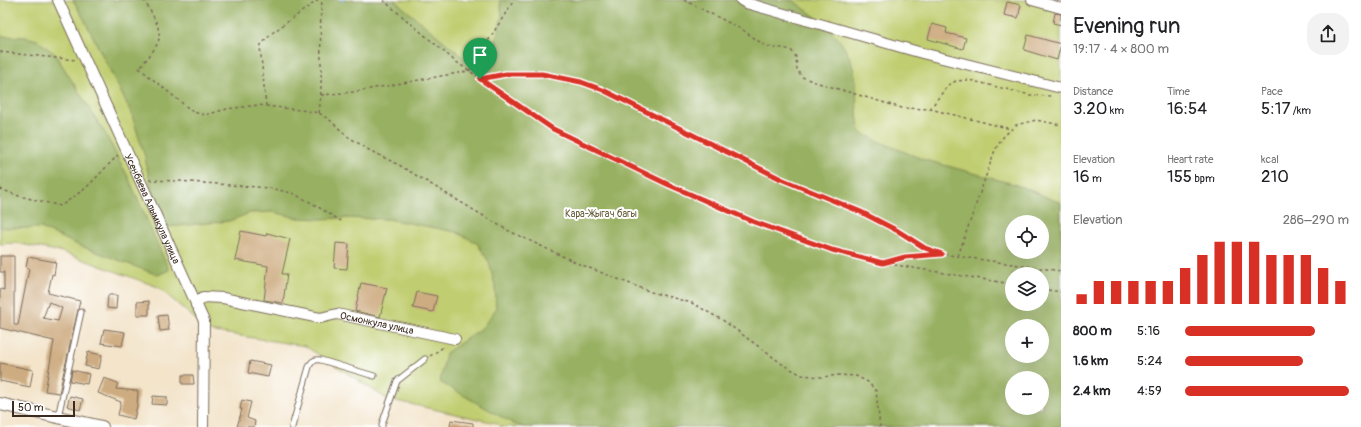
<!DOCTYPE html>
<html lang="en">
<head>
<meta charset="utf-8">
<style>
	:root { --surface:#fff; --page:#f2f2f2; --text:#202124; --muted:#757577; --accent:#d93025 }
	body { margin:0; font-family:Pangolin,sans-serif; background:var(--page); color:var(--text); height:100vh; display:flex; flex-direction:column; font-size:15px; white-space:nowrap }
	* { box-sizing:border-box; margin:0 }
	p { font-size:13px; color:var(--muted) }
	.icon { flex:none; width:22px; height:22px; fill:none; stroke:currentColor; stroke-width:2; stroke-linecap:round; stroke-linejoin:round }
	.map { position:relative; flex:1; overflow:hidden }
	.side { display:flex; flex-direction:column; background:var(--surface); width:300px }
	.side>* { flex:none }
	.buttons { position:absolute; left:1005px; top:215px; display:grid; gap:8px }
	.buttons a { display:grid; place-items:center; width:44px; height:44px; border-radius:50%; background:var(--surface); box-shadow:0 4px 16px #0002; font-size:20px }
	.scale { position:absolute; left:12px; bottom:10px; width:63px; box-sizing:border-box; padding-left:4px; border:2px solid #3b2a1e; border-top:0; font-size:11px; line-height:14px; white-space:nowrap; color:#3b2a1e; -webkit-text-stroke:3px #fff; paint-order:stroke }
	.pin { position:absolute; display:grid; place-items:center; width:34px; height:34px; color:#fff; margin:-41px -17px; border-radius:50% 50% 50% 0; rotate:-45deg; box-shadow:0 0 4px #0007 }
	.pin .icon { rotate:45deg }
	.round { display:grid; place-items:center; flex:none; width:42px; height:42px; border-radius:16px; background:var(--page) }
	.overview { display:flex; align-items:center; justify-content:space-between; height:68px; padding:0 12px }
	h1 { font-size:22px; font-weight:600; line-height:30px }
	.stats { display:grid; grid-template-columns:repeat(3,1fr); gap:6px; height:68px; padding:4px 12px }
	.stats div { display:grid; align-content:center }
	.stats b { font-size:17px; font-weight:600 }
	.stats small { font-size:11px; font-weight:400 }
	.stats p { font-size:11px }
	.chart { height:112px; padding:8px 12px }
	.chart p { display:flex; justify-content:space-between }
	.chart svg { width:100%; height:72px; margin-top:4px; stroke:var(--accent); stroke-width:6 }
	ul { padding:0 12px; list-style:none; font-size:13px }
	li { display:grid; grid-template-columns:64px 48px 1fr; align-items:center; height:30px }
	li i { height:10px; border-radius:5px; background:var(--accent) }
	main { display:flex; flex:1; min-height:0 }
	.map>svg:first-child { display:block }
	.green { fill:#c0cd6f; stroke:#7e7c46; fill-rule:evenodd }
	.forest { fill:#98b062; stroke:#6a6d40; fill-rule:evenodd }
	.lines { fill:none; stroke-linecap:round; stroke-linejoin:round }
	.stream { stroke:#70a3dc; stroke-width:2.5 }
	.building { fill:#ceac81; fill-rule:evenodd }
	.service-casing { stroke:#7b6b5a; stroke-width:7 }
	.minor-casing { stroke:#7b6b5a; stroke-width:12 }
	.tertiary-casing { stroke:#7b6b5a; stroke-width:14 }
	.path { stroke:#7b6b5a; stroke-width:1.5; stroke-dasharray:3 3; stroke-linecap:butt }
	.service { stroke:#fff; stroke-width:5 }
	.minor { stroke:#fff; stroke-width:10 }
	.tertiary { stroke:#fff; stroke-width:12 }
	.route-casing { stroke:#fff; stroke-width:8 }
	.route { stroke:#d93025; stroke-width:5 }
	.labels { text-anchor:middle; stroke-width:4; stroke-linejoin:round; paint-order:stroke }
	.street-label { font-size:10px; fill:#3b2a1e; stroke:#fff }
	.park-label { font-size:10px; fill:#635b36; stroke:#fff }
</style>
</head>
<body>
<main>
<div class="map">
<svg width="1061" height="427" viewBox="0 0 1061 427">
	<rect width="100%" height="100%" fill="#fff"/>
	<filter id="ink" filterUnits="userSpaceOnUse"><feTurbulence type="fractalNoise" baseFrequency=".025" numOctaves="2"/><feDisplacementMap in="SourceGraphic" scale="8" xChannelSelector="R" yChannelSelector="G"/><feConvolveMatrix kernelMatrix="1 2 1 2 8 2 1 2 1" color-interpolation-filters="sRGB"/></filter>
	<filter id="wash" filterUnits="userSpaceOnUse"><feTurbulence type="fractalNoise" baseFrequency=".012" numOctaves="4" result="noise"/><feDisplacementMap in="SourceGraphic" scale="16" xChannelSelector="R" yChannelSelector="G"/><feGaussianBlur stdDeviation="0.9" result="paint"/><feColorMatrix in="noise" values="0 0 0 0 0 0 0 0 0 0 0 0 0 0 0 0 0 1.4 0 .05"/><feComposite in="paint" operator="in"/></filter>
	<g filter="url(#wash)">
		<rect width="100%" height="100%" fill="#f3e4ca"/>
		<path class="green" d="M0,0H1061V427H501L496,423L387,399L305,346L209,331L158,287L62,252L15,243L0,244ZM1012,222H1042V252H1012ZM1012,274H1042V304H1012ZM1012,326H1042V356H1012ZM1012,378H1042V408H1012Z"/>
		<g class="forest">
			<path d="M73,0H394L480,71L489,73L502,15L500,0H792C825,23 853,42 856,86C857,94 856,102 857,111C857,118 859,125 860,132L880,142L922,159L1017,185L1061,203V427H524L514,424L440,382L446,353L482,328L496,309L495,286L489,262L477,243L456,232L388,219L343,218L320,219L298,218L273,212L250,213L229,221L168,227L161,217L156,206L147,168L145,157L131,112L85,21ZM1012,222H1042V252H1012ZM1012,274H1042V304H1012ZM1012,326H1042V356H1012ZM1012,378H1042V408H1012Z"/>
			<polygon points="0,36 26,37 37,40 55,54 105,133 128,177 169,270 158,275 78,245 41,228 5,228 0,227"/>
		</g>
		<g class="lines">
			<polyline class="stream" points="342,0 343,0"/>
		</g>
		<g id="blocks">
			<g class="building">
				<polygon points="1007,2 1021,5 1018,18 1004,15"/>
				<polygon points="1055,13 1061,14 1061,25 1053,23"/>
				<polygon points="932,24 947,28 946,33 966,38 963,49 928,39"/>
				<polygon points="1028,35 1061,44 1057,60 1024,50"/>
				<polygon points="241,231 266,236 267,233 290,239 282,274 287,274 283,303 264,300 268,266 235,260"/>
				<polygon points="336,243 349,244 347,269 334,268"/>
				<path d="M0,256H14V325H18L29,269L26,268L28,257L56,262L54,275L52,274L48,293L80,301L59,393L45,391L54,341L0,328V293L1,289L4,290V272H0ZM49,302L62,308L58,321L43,318Z"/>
				<polygon points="361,283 387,288 380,317 355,311"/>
				<polygon points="417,292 437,296 433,312 413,308"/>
				<polygon points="108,295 117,295 116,309 107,308"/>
				<polygon points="149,301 149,315 137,315 137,302"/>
				<polygon points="167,315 169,330 160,331 158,316"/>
				<polygon points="104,329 125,332 122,346 101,343"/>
				<polygon points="88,352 102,355 99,369 85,366"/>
				<polygon points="250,361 271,365 268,377 248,373"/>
				<polygon points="0,363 33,370 30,387 0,381"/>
				<polygon points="72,370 89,374 87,384 70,381"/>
				<polygon points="182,375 193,375 194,384 182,384"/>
				<polygon points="104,378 118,383 116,389 138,391 137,406 134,419 118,415 121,402 98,393"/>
				<polygon points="70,396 83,399 80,410 67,406"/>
				<polygon points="153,396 167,397 167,405 152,404"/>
				<polygon points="242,400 251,402 247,418 255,421 254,427 237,427 242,409 240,409"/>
				<polygon points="451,420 473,423 473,427 450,427"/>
			</g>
		</g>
	</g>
	<g filter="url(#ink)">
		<use href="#blocks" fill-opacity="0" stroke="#7b6b5a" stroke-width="1"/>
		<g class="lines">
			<g class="service-casing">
				<g id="service">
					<polyline points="58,417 81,312"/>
					<path d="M292,427L309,367C311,361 315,359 321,360L374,376"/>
					<polyline points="382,427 382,424 397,381 425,359"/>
				</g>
			</g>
			<g class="minor-casing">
				<g id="minor">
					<path id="s1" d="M58,0L204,321L203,427"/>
					<polyline points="741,0 746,3 922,53 1061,88"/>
					<polyline points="1032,0 1061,8"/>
					<path id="s2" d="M196,305L203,297L223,298L320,318L337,314L455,339"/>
				</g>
			</g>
			<g class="tertiary-casing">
				<polyline id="tertiary" points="0,404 102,427"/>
			</g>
			<g class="path">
				<path d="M144,0C150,11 161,26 159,39C157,48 145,61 139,68L193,112L205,115L227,109L258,105L308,111L319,113L331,121L347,136L369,150L399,165L507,230L577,263L651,292L692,303L724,321L785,366L802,375L822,377L839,375L856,376L868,382L876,391L880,427"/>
				<polyline points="383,0 455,61 553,129 667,184 754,222 832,250 883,263 1012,284"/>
				<polyline points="684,0 743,30 764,45 774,48 783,48 791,50 796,57 797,70 802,77 815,82 902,108 930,109 1011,129"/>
				<polyline points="0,52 76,60"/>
				<path d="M481,79C489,77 497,75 505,74C536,70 574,80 603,90L781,179L861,212L898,231L925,248L942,254L1061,271"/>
				<polyline points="321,95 353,92 469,71 514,0"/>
				<polyline points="266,106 260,46 272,33 318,0"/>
				<polyline points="930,109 948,85 956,81 969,80 1030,95 1051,96"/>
				<path d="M319,113C324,76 318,38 322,0"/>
				<polyline points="149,180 178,181 269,188 292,193 310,202 341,221"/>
				<polyline points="0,189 19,196 61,206 87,187 118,155"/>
				<polyline points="958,256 995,150 1004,136 1016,125 1036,120 1061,125"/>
				<polyline points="884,262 905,257 940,254"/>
				<polyline points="1042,289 1061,292"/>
				<polyline points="430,356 445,346"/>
			</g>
			<use href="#service" class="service"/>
			<use href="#minor" class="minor"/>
			<use href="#tertiary" class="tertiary"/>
		</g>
	</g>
	<g class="lines" filter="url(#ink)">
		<g class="route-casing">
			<polygon id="route" points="506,74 542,74 581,82 603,90 781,179 861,212 898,231 925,248 942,254 905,257 883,263 832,250 754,222 667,184 553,129 480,79"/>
		</g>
		<use href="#route" class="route"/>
	</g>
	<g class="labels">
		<g class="street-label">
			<text dy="4" stroke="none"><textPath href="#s1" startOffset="229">Усенбаева Алымкула улица</textPath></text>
			<text dy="4" stroke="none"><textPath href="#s2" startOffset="188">Осмонкула улица</textPath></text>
		</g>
		<g class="park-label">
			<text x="601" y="217">Кара-Жыгач багы</text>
		</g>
	</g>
</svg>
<div class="buttons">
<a><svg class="icon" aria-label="locate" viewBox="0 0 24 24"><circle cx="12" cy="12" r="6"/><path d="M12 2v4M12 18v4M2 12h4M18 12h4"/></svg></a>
<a><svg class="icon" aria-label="layers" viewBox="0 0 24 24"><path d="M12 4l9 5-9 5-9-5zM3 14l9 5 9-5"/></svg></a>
<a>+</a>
<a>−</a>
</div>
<div class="scale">50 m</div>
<div class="pin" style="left:480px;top:79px;background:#1e9e55"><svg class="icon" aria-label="arrive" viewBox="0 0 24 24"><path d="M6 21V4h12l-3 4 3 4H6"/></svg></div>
</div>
<section class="side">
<div class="overview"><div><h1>Evening run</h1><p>19:17 · 4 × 800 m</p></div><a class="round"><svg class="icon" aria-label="share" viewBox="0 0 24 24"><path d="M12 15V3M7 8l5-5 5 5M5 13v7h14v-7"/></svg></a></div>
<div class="stats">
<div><p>Distance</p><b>3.20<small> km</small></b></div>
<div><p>Time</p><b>16:54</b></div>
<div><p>Pace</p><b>5:17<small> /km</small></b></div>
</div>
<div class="stats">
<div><p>Elevation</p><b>16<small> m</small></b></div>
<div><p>Heart rate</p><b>155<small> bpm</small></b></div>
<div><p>kcal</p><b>210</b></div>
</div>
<div class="chart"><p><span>Elevation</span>286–290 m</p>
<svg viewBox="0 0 160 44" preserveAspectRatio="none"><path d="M5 44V38M15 44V30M25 44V30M35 44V30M45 44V30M55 44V30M65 44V22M75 44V14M85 44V6M95 44V6M105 44V6M115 44V14M125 44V14M135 44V14M145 44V22M155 44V30"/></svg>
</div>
<ul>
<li><b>800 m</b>5:16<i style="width:79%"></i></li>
<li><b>1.6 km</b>5:24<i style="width:72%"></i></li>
<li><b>2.4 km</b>4:59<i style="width:100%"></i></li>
</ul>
</section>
</main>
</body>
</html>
